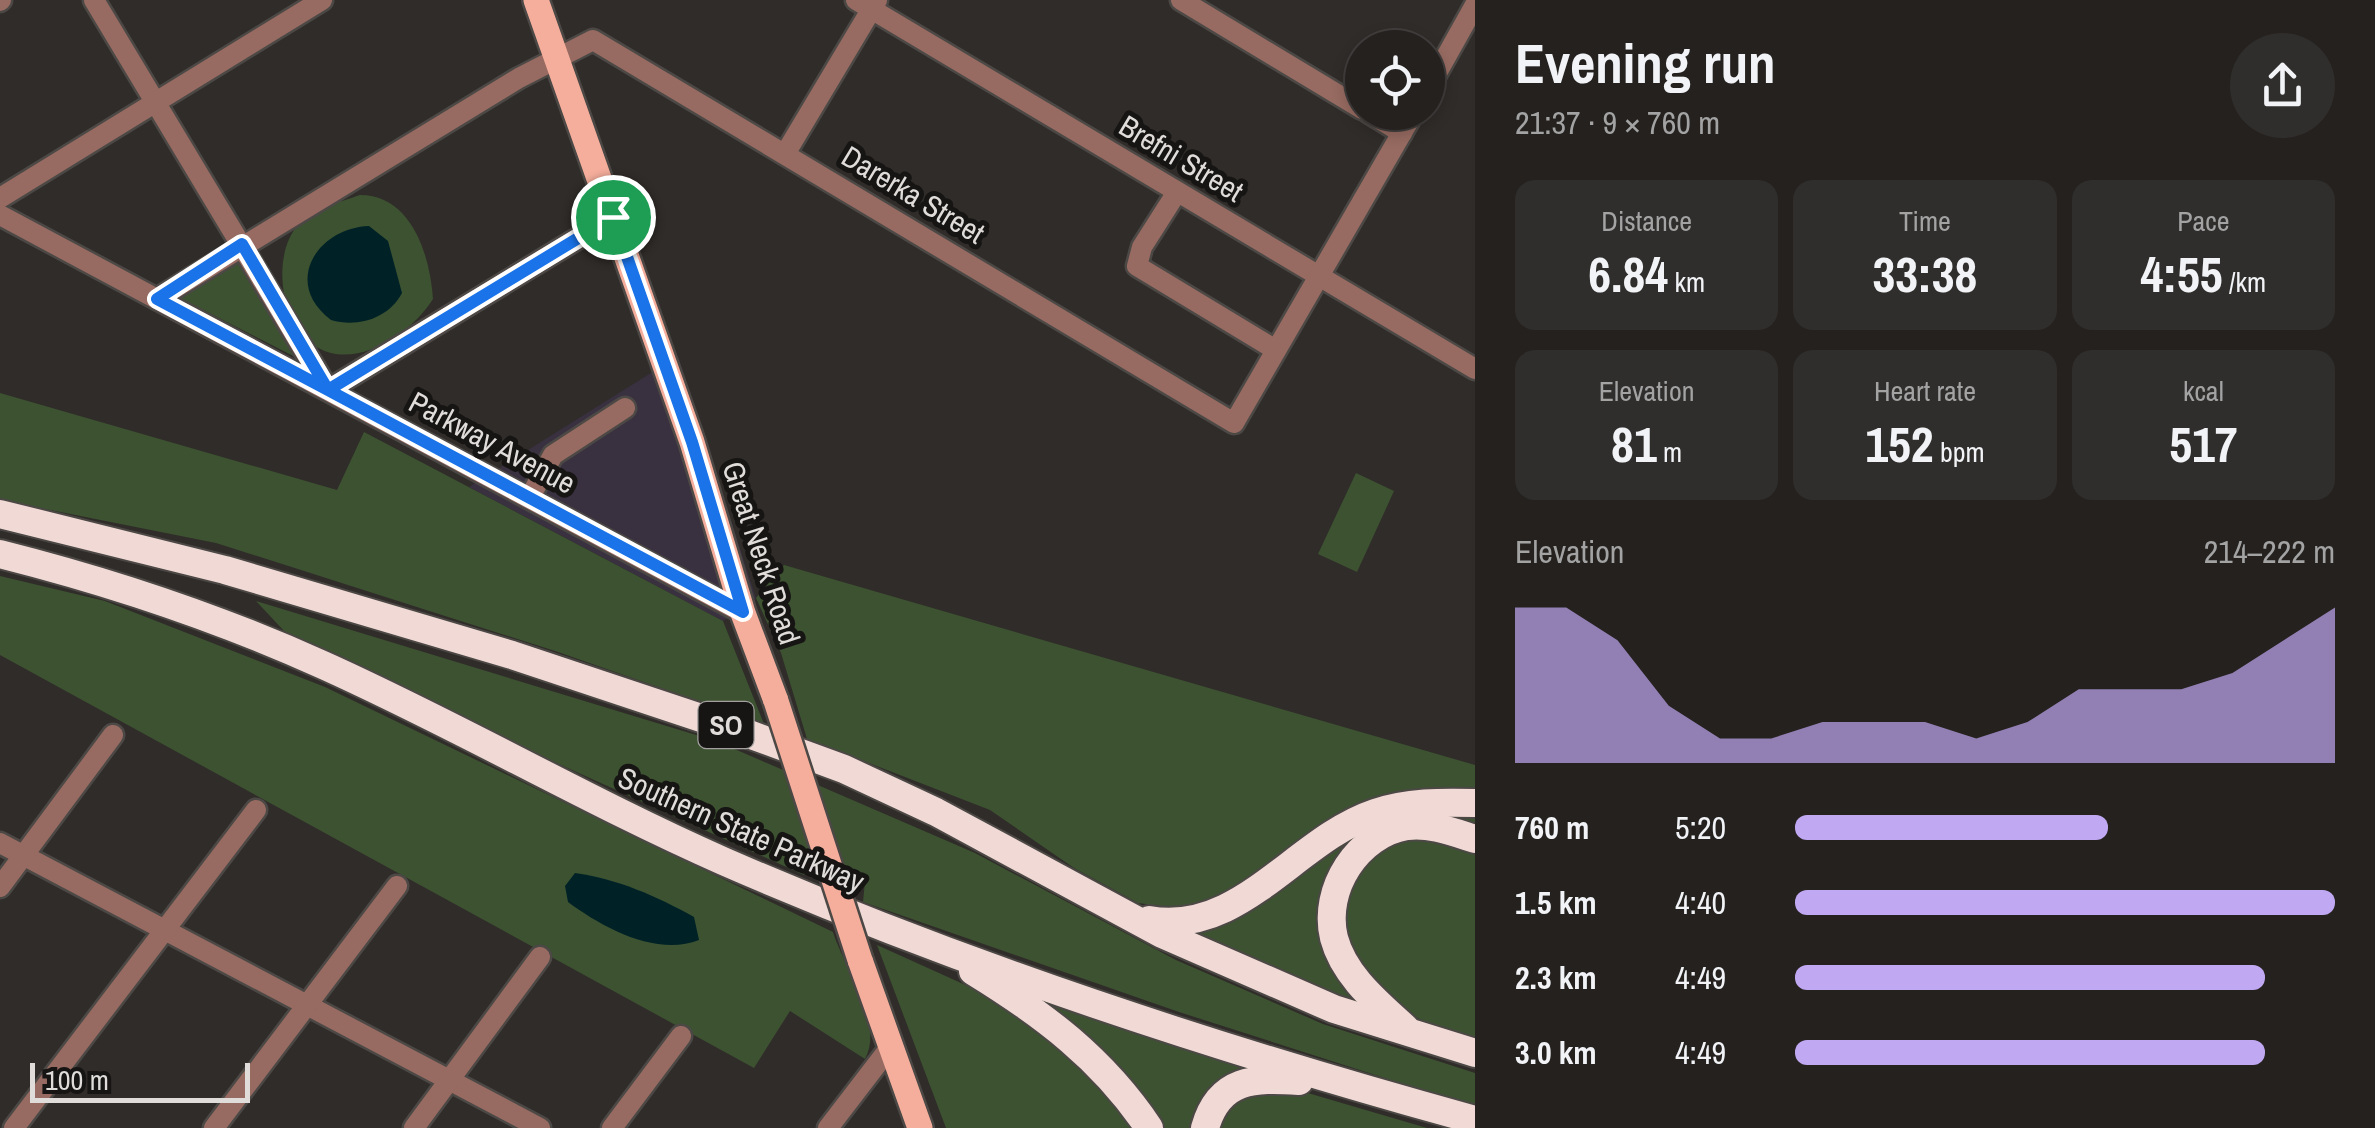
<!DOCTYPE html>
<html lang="en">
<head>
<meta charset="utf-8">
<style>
	:root { --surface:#24211f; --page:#302e2c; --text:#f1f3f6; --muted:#a3a3a4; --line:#413e3d; --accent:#c1a8f3 }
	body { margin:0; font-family:"Archivo Narrow",sans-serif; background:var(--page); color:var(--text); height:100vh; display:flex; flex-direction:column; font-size:38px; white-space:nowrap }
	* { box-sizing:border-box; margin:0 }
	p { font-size:32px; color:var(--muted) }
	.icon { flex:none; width:55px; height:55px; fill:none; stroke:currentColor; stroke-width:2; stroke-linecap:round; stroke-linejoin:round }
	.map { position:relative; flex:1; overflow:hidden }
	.side { display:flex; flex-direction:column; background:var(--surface); width:900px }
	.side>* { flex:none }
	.controls { position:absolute; left:1345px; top:30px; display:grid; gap:20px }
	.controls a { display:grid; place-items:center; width:100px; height:100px; border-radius:50%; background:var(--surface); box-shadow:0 5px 15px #0003,0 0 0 2px var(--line); font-size:50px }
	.scale { position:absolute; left:30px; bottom:25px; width:220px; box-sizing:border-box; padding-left:10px; border:5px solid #dfdcda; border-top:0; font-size:28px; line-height:35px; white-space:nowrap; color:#dfdcda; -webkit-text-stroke:8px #161514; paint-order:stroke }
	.pin { position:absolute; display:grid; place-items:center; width:85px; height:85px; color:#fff; margin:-42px; border:5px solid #fff; border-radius:50%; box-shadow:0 2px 10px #0007 }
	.round { display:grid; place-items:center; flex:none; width:105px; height:105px; border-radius:52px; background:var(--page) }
	.overview { display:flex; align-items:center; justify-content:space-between; height:170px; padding:0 40px }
	h1 { font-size:55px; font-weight:700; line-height:75px }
	.stats { display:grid; grid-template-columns:repeat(3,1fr); gap:15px; height:170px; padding:10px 40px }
	.stats div { display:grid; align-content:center; border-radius:20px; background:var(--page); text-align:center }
	.stats b { font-size:50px; font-weight:700 }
	.stats small { font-size:28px; font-weight:400 }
	.stats p { font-size:28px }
	.chart { height:280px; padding:20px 40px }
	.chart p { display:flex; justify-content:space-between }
	.chart svg { width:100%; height:180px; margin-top:10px; fill:var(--accent); opacity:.7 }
	ul { padding:0 40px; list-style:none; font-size:32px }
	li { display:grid; grid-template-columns:160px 120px 1fr; align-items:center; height:75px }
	li i { height:25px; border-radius:12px; background:var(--accent) }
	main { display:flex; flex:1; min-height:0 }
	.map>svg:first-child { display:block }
	.commercial { fill:#393040 }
	.green { fill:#3c5231 }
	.water { fill:#002227 }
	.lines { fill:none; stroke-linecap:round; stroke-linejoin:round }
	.minor-casing { stroke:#4c4845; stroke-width:25 }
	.major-casing { stroke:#4c4845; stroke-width:30 }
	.highway-casing { stroke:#4c4845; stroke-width:32 }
	.minor { stroke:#976b61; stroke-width:20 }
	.major { stroke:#f6ae9c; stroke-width:25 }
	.highway { stroke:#f1dad5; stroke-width:28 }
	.major-bridge-casing { stroke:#4c4845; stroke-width:30; stroke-linecap:butt }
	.major-bridge { stroke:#f6ae9c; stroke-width:25 }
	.route-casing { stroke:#fff; stroke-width:20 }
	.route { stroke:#1a73e8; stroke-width:12 }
	.labels { text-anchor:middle; stroke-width:10; stroke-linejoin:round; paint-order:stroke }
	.shield { fill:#161514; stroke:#a3a09f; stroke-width:2.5 }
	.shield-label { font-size:28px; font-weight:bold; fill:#dfdcda }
	.street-label { font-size:30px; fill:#dfdcda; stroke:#161514 }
</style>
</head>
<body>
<main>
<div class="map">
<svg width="1475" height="1128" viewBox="0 0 1475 1128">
	<rect width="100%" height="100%" fill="#302c29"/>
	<polygon class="commercial" points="678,356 756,598 723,621 469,487"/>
	<g class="green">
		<path d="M360,195C411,195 430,254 433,299C414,329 370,362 331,353C282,342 268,259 298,225C312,209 340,202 360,195Z"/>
		<polygon points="238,257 303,361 174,295"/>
		<polygon points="0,393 337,490 364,432 723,621 764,724 555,651 216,543 0,500"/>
		<polygon points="1356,473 1394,491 1357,572 1318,554"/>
		<polygon points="784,565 1475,765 1475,794 1409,796 1238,892 1189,910 1138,903 1074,868 990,810 807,739 781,653 756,598"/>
		<path d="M0,576L105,601L325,687L833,932C844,968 885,1021 865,1059L790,1011L754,1068L0,655Z"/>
		<polygon points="256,601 716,741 975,853 1176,960 1323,1024 1475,1073 1475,1107 1179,1012 863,902 865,881 810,862 804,875 550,760 285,632"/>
		<path d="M1456,809L1475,812V831C1454,821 1432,813 1408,816C1355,823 1312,888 1330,939C1338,960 1354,981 1365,1000L1361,1003L1242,959L1174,927L1214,921L1315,851L1370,822L1405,812Z"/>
		<path d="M1405,834L1457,841L1475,852V1042C1437,1030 1386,1007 1364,972C1327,913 1343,861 1405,834Z"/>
		<polygon points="877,945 1032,1015 1141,1128 946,1128"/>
		<polygon points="1044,1002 1254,1069 1199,1128 1157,1128 1042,1007"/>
		<polygon points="1284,1086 1427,1128 1213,1128 1225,1102"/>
	</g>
	<g class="water">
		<path d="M369,226L388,241L402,293C389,318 358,328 331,320C282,283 317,228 369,226Z"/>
		<path d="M575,873C618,879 656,896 694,917L699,940C657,957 603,928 568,902L565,886Z"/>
	</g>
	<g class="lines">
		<g class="minor-casing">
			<g id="minor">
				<polyline points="94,0 328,390 613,217"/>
				<polyline points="856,0 1475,369"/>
				<polyline points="1181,0 1362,109"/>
				<polyline points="0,1 1,0"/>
				<polyline points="1428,89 1475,5"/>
				<polyline points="1368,112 1402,133"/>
				<polyline points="785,154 877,0"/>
				<polyline points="1177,192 1142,247 1137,266 1276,350"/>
				<polyline points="0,198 322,0"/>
				<polyline points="0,215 743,613"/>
				<polyline points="157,299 519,78 593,40 1234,423 1414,112"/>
				<polyline points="530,497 553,455 625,408"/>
				<polyline points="0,843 540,1128"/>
				<polyline points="0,887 113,735"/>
				<polyline points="14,1128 256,810"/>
				<polyline points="214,1128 397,886"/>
				<polyline points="414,1128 540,957"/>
				<polyline points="612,1128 681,1036"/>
				<polyline points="828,1128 891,1046"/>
			</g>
		</g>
		<g class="major-casing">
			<g id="major">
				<polyline points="536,0 692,442 743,613 776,701"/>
				<polyline points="860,960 920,1128"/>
			</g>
		</g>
		<g class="highway-casing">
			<g id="highway">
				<polyline points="0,514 225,570 512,655 746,733 844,769 936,812 1162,934 1334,1009 1475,1053"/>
				<path d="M0,554C111,582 219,618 323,665C459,726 587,801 723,861C966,967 1220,1050 1475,1120"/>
				<path d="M1149,920C1241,936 1295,840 1375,813C1407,802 1442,802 1475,803"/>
				<path d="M973,971C1043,1014 1103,1059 1149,1128"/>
				<path d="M1405,1028C1378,1003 1344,976 1334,938C1322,889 1358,834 1407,826C1430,823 1453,832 1475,839"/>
				<path d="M1205,1128C1219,1078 1254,1078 1299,1081"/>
			</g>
		</g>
		<use href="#minor" class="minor"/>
		<use href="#major" class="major"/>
		<use href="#highway" class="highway"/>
		<g class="major-bridge-casing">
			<polyline id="major-bridge" points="776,701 860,960"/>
		</g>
		<use href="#major-bridge" class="major-bridge"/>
	</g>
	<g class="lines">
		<g class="route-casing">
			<polyline id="route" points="613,217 328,390 157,299 242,244 328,390 743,612 692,442 613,217"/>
		</g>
		<use href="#route" class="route"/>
	</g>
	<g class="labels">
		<rect class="shield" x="698.5" y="702" width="55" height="46" rx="8"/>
		<g class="shield-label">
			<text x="726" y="735">SO</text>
		</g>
		<g class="street-label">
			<text transform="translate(1181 159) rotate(31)" y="10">Brefni Street</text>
			<text transform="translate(913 195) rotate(31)" y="10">Darerka Street</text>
			<text transform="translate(492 443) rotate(28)" y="10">Parkway Avenue</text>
			<text transform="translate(761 553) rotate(72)" y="10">Great Neck Road</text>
			<text transform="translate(741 830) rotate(24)" y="10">Southern State Parkway</text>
		</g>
	</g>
</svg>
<div class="controls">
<a><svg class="icon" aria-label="locate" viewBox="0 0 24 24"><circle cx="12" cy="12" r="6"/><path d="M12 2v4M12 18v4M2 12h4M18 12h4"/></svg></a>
</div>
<div class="scale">100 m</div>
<div class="pin" style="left:613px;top:217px;background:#1e9e55"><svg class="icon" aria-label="arrive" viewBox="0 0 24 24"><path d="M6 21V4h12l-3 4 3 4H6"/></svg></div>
</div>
<section class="side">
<div class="overview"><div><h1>Evening run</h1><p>21:37 · 9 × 760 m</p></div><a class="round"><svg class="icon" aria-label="share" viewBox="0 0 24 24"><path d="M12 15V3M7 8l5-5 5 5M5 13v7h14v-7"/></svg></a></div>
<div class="stats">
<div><p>Distance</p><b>6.84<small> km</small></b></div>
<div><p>Time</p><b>33:38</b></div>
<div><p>Pace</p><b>4:55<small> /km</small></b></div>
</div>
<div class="stats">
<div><p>Elevation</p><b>81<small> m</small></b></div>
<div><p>Heart rate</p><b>152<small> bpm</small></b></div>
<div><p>kcal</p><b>517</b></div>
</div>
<div class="chart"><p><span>Elevation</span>214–222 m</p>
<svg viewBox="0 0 160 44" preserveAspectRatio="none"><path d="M0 44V6L10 6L20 14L30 30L40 38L50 38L60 34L70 34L80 34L90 38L100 34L110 26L120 26L130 26L140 22L150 14L160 6V44z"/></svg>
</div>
<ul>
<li><b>760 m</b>5:20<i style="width:58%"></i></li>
<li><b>1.5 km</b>4:40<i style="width:100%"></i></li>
<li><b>2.3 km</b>4:49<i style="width:87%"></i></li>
<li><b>3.0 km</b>4:49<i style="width:87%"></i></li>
</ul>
</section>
</main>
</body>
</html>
